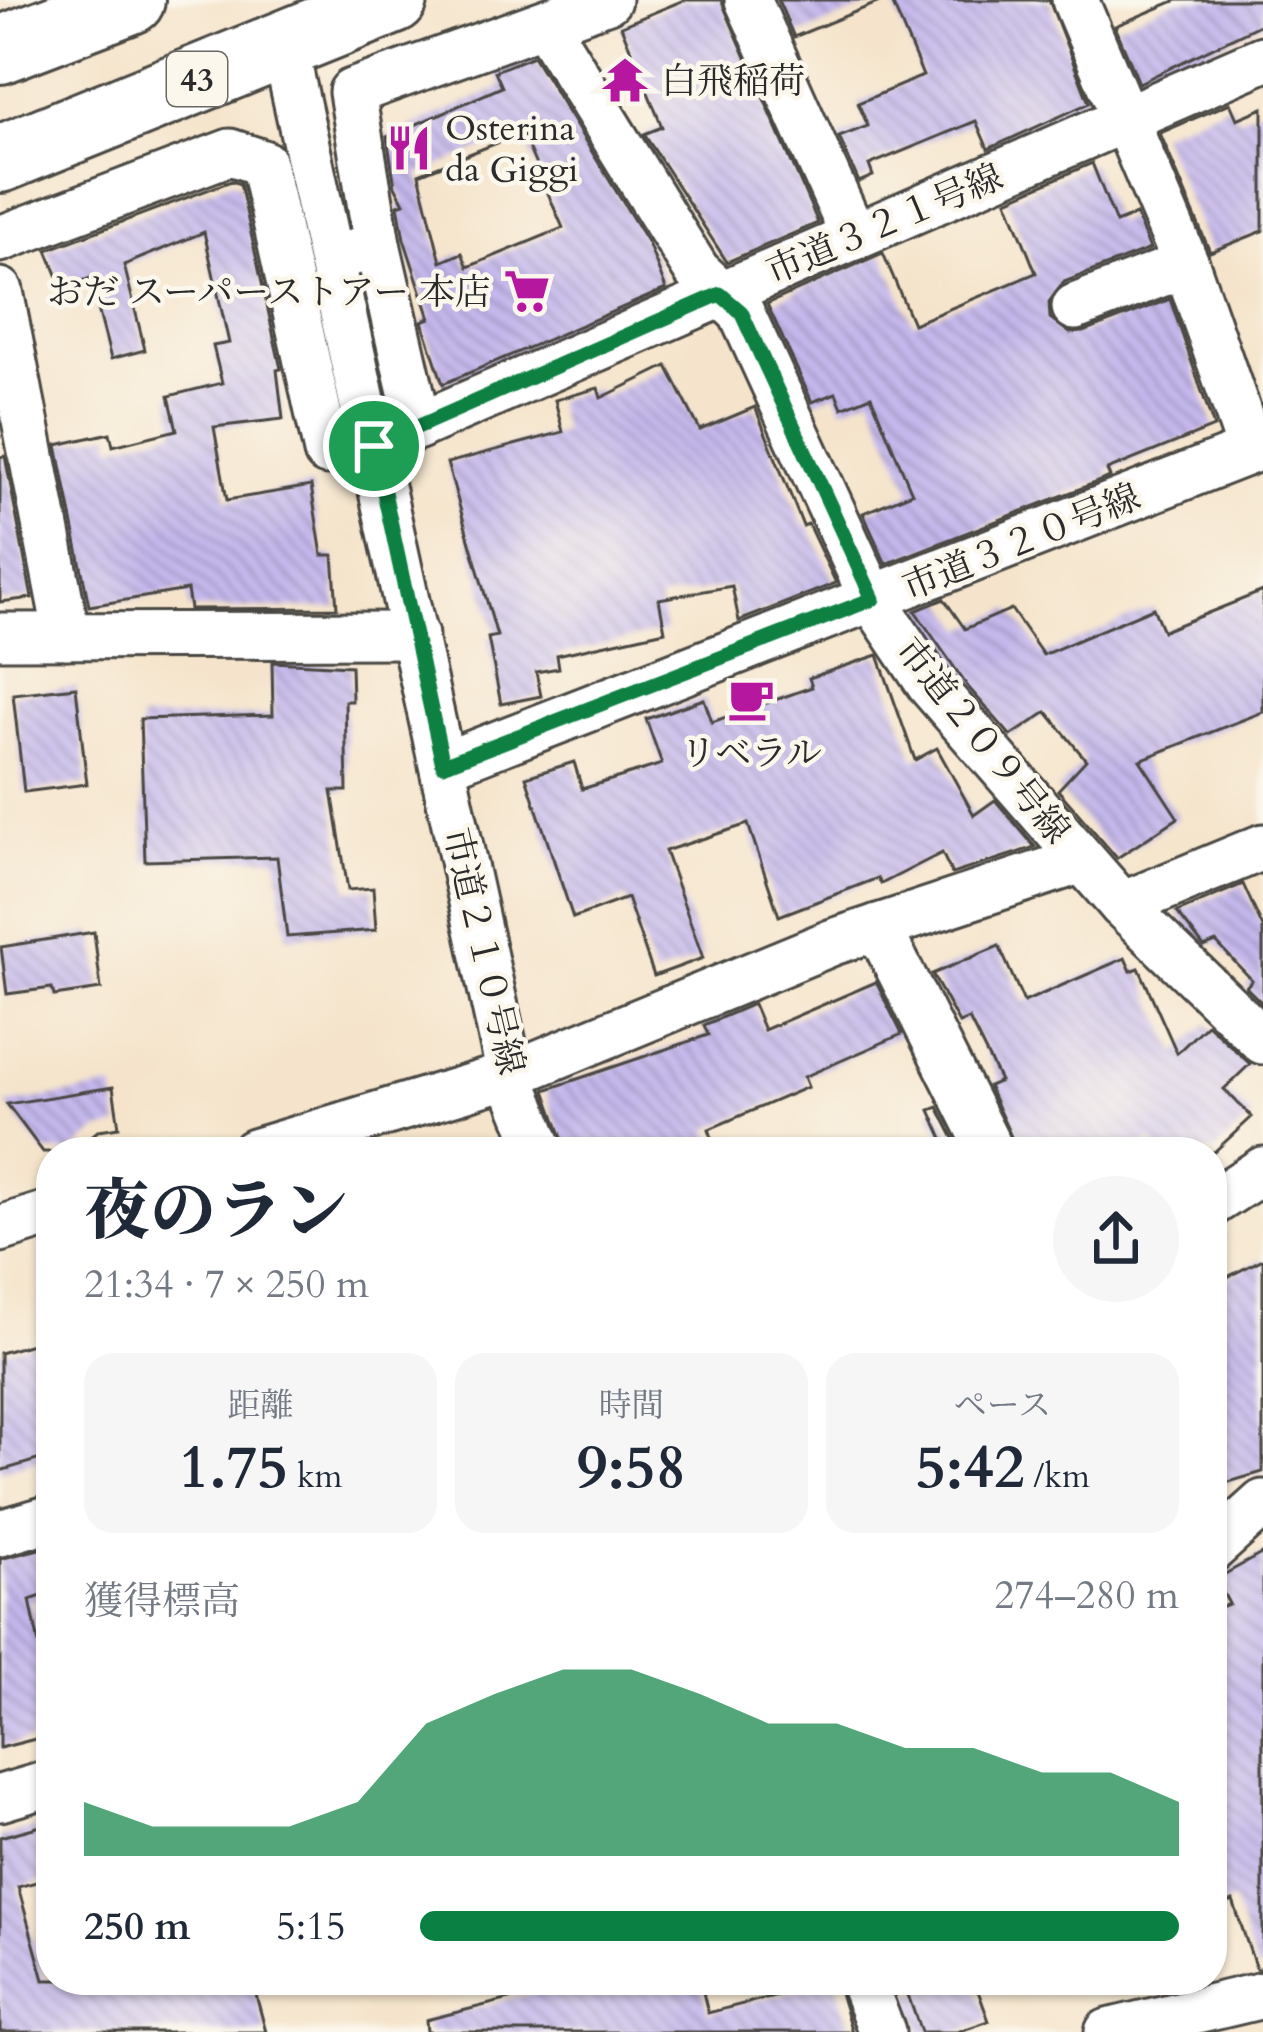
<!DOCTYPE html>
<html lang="ja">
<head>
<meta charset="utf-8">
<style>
	:root { --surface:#fff; --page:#f6f6f7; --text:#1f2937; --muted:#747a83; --accent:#0b8043 }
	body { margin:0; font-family:Cardo,"Noto Serif JP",serif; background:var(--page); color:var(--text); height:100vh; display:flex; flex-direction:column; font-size:45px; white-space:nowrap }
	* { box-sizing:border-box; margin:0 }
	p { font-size:39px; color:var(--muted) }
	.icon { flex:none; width:66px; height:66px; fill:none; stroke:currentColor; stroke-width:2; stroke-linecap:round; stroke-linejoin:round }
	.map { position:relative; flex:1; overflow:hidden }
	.details { position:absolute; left:36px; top:1137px; width:1191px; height:858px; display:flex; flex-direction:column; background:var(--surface); border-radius:48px; box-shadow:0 3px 9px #0004 }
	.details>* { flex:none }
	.pin { position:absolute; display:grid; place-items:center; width:102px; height:102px; color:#fff; margin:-51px; border:6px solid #fff; border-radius:50%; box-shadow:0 3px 12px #0007 }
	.round { display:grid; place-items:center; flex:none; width:126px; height:126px; border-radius:63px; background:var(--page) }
	.head { display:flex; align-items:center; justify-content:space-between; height:204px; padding:0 48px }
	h1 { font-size:66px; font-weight:800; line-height:90px }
	.stats { display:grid; grid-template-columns:repeat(3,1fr); gap:18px; height:204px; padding:12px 48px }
	.stats div { display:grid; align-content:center; border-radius:30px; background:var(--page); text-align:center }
	.stats b { font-size:60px; font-weight:800 }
	.stats small { font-size:33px; font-weight:400 }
	.stats p { font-size:33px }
	.chart { height:336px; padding:24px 48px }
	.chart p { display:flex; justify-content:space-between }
	.chart svg { width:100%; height:216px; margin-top:12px; fill:var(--accent); opacity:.7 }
	ul { padding:0 48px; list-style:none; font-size:39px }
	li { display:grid; grid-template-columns:192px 144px 1fr; align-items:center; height:90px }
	li i { height:30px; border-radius:15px; background:var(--accent) }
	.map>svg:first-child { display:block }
	.building { fill:url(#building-back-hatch); fill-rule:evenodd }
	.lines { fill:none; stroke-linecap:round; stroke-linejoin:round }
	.minor-casing { stroke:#494743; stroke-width:51 }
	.highway-casing { stroke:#494743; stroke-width:72 }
	.minor { stroke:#fff; stroke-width:45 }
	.highway { stroke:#fff; stroke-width:66 }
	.route-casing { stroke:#fff; stroke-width:24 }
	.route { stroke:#0b8043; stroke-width:15 }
	.labels { text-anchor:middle; stroke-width:9; stroke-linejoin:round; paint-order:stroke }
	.shield { fill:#fbf7ec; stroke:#696865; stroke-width:3 }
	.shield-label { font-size:33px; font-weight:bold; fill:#2b2b2b }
	.poi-label { font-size:36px; fill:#2b2b2b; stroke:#fbf7ec; text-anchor:start }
	.street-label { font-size:36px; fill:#2b2b2b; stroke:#fbf7ec }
</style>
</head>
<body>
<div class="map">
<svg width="1263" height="2032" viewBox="0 0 1263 2032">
	<defs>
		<pattern id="building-back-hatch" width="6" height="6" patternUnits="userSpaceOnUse" patternTransform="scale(3)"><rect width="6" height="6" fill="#c4b7ec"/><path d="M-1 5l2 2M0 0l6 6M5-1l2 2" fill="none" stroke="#9f95bf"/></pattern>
	</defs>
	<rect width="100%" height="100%" fill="#fbf7ec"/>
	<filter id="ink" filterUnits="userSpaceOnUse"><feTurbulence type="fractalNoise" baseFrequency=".00833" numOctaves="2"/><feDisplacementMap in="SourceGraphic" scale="24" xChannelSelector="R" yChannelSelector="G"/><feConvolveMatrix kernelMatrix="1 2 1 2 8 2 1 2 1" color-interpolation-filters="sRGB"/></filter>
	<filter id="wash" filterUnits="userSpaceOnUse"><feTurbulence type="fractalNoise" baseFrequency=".004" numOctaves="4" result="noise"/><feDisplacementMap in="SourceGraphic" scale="48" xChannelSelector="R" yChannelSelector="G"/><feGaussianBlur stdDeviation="2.7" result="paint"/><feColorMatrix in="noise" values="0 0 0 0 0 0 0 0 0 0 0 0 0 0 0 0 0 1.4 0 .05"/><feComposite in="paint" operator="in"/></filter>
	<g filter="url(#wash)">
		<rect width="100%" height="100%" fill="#f5e4cb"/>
		<g id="blocks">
			<g class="building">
				<polygon points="684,0 721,0 818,223 727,262 644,134 662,127 621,26"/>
				<polygon points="778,0 882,0 882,1 794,37"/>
				<polygon points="891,0 1049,0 1089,103 988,149 976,121 869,165 873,176 859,182 839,137 868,126 858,103 923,76"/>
				<polygon points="1177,0 1263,0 1263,23 1139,83 1115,26"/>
				<path d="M533,56L648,243L666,289L443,384L422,321L430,318L404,239L398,205L404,203L395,186L387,137L502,87L495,71ZM522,133L563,228L468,267L462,253L441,262L419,174Z"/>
				<polygon points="1230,103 1237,119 1263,108 1263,231 1210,252 1160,133"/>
				<polygon points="1092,163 1116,223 1136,215 1150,249 1064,282 1049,302 1050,318 1070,333 1084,332 1170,299 1214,427 1107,470 1110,477 886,564 863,513 912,493 871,396 842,408 836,393 812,402 767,304 883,253 913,324 1036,273 1007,200"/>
				<polygon points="231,181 240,184 281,369 277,370 283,419 214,427 227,500 311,486 322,555 333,555 337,608 190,609 187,590 89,606 57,445 110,433 113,446 177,430 169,396 222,383 213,346 229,343 204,232 124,265 145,350 111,359 90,278 63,289 47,250"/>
				<polygon points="667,366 700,430 755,407 803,526 808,524 836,583 739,621 732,586 659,599 665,631 557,655 559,668 536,672 541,696 501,704 488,638 497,636 447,463 563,432 555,400 598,388 601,398"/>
				<polygon points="5,456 32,598 0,602 0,457"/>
				<polygon points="1263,591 1263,712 1140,760 1178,818 1117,858 1058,790 1086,760 1047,712 1011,736 968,687 915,611 944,599 965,629 1011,609 1043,655 1153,608 1163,631"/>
				<polygon points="878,655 915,760 937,748 974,815 995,800 1035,847 952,874 942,853 881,884 878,878 779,916 748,824 665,851 703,958 654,976 627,898 573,918 526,777 574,762 582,789 662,764 646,719 704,699 712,722 812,687 809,678"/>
				<polygon points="272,662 351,666 352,701 345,701 347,791 332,791 348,890 373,888 376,930 287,937 277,857 145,861 140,719 273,715"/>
				<polygon points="76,687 87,784 24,792 13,694"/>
				<polygon points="1243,884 1263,928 1263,1004 1246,987 1252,980 1216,942 1204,947 1177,912"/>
				<polygon points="94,932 101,989 54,996 52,988 7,994 1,947"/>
				<polygon points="999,946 1024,1002 1125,958 1131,971 1139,968 1177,1053 1207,1024 1250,1064 1224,1089 1252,1117 1214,1152 1159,1152 1153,1140 1128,1152 1018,1152 988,1086 1000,1081 969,1019 959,1023 932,974"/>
				<polygon points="876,982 902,1034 804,1077 808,1087 709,1129 717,1152 567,1152 545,1090 708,1035 704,1025 753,1004 764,1030"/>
				<polygon points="113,1087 119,1127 99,1130 72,1152 43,1152 7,1104"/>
				<polygon points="938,1107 961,1152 949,1152 930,1110"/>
				<polygon points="1263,1259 1263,1472 1212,1487 1212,1285"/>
				<polygon points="42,1341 51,1372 51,1456 0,1471 0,1353"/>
				<polygon points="51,1546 51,1593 30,1600 51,1703 51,1735 0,1748 0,1559"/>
				<polygon points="1263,1553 1263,1969 1256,1969 1233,1901 1212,1909 1212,1610 1229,1604 1216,1579"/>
				<polygon points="45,1825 51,1878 18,1887 44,1980 252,1980 266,2032 0,2032 0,1837"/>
				<polygon points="586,1980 700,1980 708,2013 836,1980 852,2032 427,2032 426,2020"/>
				<polygon points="951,1980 974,1980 989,2021 957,2032 921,2032 908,1995"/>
			</g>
		</g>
	</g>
	<g filter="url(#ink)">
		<use href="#blocks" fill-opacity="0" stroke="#494743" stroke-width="3"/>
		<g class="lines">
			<g class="minor-casing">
				<g id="minor">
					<polyline points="748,0 854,237"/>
					<polyline points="1075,0 1186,264 1251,450"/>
					<polyline points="546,26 697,271 741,312 873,600 930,685 1122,905 1263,1041"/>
					<polyline points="284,44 510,1075 541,1152"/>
					<polyline points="0,239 230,152 263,163 327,452 374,445 1263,59"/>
					<polyline points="377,244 419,426"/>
					<polyline points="334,259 377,244 352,92 608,0"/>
					<polyline points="0,291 67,636"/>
					<polyline points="1075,307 1186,264"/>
					<polyline points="0,636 415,635"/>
					<polyline points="444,765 1263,446"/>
					<polyline points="1122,905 1263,847"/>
					<polyline points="878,927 991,1152"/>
					<polyline points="254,1152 510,1075 833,942 1082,860"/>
					<polyline points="1212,1203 1263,1170"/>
					<polyline points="0,1229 51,1213"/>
					<polyline points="0,1533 51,1518"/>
					<polyline points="1212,1549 1263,1503"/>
					<polyline points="0,1798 51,1783"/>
					<polyline points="862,1980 882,2032"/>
					<polyline points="1108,2032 1263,1995"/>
				</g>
			</g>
			<g class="highway-casing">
				<g id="highway">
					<polyline points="0,50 131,0"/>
					<polyline points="0,159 394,0"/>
				</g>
			</g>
			<use href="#minor" class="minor"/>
			<use href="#highway" class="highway"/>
		</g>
	</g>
	<g class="lines" filter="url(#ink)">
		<g class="route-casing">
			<polygon id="route" points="720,294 741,312 873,599 443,765 374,446"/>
		</g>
		<use href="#route" class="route"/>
	</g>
	<defs>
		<g id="temple-bare" transform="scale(3.6)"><path d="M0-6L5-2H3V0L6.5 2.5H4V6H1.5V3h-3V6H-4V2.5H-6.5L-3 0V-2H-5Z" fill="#b5179e" stroke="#fbf7ec" stroke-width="2.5" paint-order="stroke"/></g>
		<g id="restaurant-bare" transform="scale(3.6)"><path d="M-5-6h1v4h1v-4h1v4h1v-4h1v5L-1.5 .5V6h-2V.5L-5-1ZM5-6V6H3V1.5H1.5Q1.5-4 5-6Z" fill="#b5179e" stroke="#fbf7ec" stroke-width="2.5" paint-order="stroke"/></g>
		<g id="supermarket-bare" transform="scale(3.6)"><path d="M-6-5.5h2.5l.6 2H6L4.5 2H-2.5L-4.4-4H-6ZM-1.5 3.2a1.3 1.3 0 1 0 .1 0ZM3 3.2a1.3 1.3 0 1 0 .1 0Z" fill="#b5179e" stroke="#fbf7ec" stroke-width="2.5" paint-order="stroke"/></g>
		<g id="cafe-bare" transform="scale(3.6)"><path d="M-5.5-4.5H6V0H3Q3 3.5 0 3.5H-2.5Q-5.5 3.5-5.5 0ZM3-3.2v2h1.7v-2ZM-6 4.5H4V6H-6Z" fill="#b5179e" stroke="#fbf7ec" stroke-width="2.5" paint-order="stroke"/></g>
	</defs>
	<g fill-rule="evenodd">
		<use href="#temple-bare" x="625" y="80"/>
		<use href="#restaurant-bare" x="409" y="148"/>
		<use href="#supermarket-bare" x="527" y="291"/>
		<use href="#cafe-bare" x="751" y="699"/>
	</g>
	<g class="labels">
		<rect class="shield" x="167" y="52" width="60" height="54" rx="9"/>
		<g class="shield-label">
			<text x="197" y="91">43</text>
		</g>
		<g class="poi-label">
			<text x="661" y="93">白飛稲荷</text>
			<text x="445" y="140">Osterina<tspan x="445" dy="41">da Giggi</tspan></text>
			<text x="491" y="304" text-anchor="end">おだ スーパーストアー 本店</text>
			<text x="751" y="765" text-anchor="middle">リベラル</text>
		</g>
		<g class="street-label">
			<text transform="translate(884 223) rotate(-23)" y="13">市道３２１号線</text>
			<text transform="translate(1021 541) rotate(-22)" y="13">市道３２０号線</text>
			<text transform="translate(984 740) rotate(51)" y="13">市道２０９号線</text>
			<text transform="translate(485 951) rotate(77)" y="13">市道２１０号線</text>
		</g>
	</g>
</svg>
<div class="pin" style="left:374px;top:446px;background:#1e9e55"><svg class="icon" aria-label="arrive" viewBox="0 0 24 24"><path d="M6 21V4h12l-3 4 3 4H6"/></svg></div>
<section class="details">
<div class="head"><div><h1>夜のラン</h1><p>21:34 · 7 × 250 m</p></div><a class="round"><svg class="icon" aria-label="share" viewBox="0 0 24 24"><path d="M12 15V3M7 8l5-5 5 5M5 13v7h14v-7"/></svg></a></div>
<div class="stats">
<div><p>距離</p><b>1.75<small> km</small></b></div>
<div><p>時間</p><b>9:58</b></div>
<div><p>ペース</p><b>5:42<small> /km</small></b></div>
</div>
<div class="chart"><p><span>獲得標高</span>274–280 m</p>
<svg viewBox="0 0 160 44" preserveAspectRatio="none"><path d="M0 44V33L10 38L20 38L30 38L40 33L50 17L60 11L70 6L80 6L90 11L100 17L110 17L120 22L130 22L140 27L150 27L160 33V44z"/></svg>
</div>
<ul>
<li><b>250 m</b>5:15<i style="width:100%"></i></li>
</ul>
</section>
</div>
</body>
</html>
